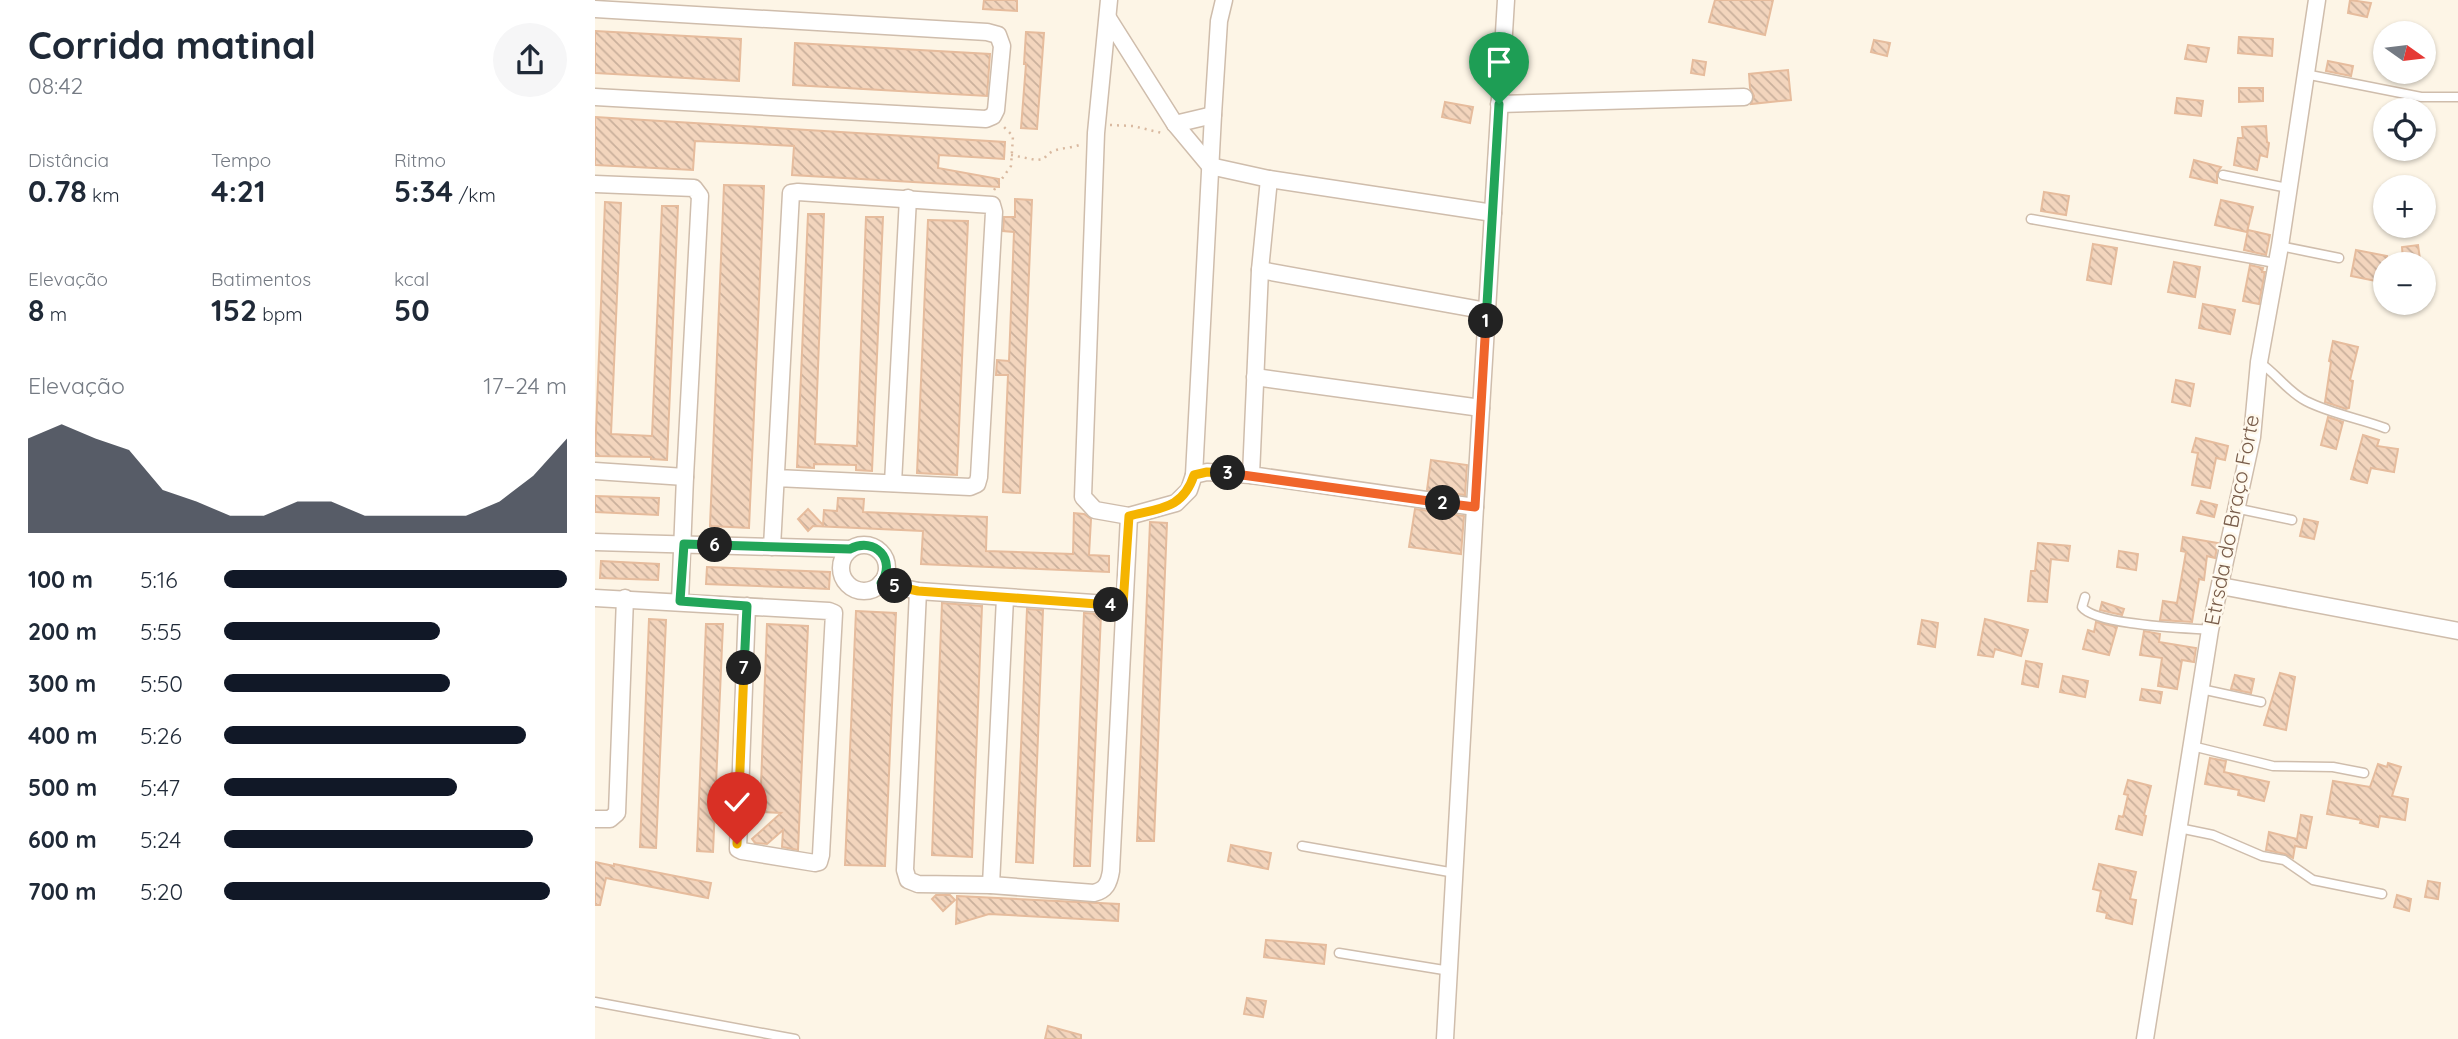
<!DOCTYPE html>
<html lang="pt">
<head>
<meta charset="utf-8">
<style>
	:root { --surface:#fff; --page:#f6f6f7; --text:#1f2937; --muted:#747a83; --accent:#111827 }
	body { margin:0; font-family:Quicksand,sans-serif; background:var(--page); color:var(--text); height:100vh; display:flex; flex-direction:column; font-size:26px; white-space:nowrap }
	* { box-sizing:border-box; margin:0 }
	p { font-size:23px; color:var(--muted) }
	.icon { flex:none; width:38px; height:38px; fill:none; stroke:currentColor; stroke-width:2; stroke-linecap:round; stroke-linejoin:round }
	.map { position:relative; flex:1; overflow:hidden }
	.details { display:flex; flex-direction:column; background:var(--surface); width:595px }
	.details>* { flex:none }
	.needle { width:46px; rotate:104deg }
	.buttons { position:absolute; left:1778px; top:21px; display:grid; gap:14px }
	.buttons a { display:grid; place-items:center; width:63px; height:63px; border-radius:50%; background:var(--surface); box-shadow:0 2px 5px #0004; font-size:35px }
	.pin { position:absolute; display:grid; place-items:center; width:60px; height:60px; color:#fff; margin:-72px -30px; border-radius:50% 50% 50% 0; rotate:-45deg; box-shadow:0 0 7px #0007 }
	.pin .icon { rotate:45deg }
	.km { position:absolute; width:35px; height:35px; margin:-18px; border-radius:50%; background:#222; color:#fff; font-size:19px; line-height:35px; text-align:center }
	.round { display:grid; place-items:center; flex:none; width:74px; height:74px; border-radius:37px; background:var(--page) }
	.summary { display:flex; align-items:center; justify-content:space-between; height:119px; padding:0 28px }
	h1 { font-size:38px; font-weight:700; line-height:52px }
	.figures { display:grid; grid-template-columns:repeat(3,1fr); gap:10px; height:119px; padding:7px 28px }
	.figures div { display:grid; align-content:center }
	.figures b { font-size:30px; font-weight:700 }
	.figures small { font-size:19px; font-weight:400 }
	.figures p { font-size:19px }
	.chart { height:196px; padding:14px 28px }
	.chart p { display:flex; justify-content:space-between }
	.chart svg { width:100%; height:126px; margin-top:7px; fill:var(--accent); opacity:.7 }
	ul { padding:0 28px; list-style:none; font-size:23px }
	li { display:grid; grid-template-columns:112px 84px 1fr; align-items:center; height:52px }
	li i { height:18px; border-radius:9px; background:var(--accent) }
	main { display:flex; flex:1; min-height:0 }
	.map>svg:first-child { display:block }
	.building { fill:url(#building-back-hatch); stroke:#e6bc9d; stroke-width:2 }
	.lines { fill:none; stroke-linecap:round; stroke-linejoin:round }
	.service-casing { stroke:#cfbdac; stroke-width:11 }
	.minor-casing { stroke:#cfbdac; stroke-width:19 }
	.path { stroke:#d9b9a0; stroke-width:2.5; stroke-dasharray:2 5; stroke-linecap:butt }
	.service { stroke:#fff; stroke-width:8 }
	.minor { stroke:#fff; stroke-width:16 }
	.split-1-casing { stroke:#fff; stroke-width:14 }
	.split-2-casing { stroke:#fff; stroke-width:14 }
	.split-3-casing { stroke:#fff; stroke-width:14 }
	.split-4-casing { stroke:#fff; stroke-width:14 }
	.split-5-casing { stroke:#fff; stroke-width:14 }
	.split-6-casing { stroke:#fff; stroke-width:14 }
	.split-7-casing { stroke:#fff; stroke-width:14 }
	.split-8-casing { stroke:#fff; stroke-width:14 }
	.split-1 { stroke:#22a559; stroke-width:9 }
	.split-2 { stroke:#f0652b; stroke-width:9 }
	.split-3 { stroke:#f0652b; stroke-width:9 }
	.split-4 { stroke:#f5b400; stroke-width:9 }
	.split-5 { stroke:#f5b400; stroke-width:9 }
	.split-6 { stroke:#22a559; stroke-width:9 }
	.split-7 { stroke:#22a559; stroke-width:9 }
	.split-8 { stroke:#f5b400; stroke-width:9 }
	.labels { text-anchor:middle; stroke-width:5; stroke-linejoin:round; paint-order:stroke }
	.street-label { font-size:21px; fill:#785c4a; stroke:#fff9ed }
</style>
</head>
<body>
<main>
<section class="details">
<div class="summary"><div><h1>Corrida matinal</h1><p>08:42</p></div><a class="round"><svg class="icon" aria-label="share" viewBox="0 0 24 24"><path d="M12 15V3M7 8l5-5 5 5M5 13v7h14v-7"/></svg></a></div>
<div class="figures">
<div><p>Distância</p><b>0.78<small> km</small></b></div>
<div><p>Tempo</p><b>4:21</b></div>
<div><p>Ritmo</p><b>5:34<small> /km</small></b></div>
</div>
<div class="figures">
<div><p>Elevação</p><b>8<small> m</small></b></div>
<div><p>Batimentos</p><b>152<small> bpm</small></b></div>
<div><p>kcal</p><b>50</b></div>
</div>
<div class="chart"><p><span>Elevação</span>17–24 m</p>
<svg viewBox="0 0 160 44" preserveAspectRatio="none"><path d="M0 44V11L10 6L20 11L30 15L40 29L50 33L60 38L70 38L80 33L90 33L100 38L110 38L120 38L130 38L140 33L150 24L160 11V44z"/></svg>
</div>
<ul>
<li><b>100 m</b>5:16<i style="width:100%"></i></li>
<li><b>200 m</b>5:55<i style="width:63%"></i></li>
<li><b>300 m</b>5:50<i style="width:66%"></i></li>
<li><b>400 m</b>5:26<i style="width:88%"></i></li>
<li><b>500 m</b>5:47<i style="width:68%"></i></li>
<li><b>600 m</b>5:24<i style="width:90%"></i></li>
<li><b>700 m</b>5:20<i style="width:95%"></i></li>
</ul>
</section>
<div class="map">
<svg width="1863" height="1039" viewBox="0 0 1863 1039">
	<defs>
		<pattern id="building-back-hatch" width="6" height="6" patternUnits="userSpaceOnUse" patternTransform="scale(1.75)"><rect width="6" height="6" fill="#f3d5bd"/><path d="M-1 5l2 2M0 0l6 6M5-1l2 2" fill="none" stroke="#cab09c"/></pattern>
	</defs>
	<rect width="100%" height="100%" fill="#fdf5e6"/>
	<g class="building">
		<polygon points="389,0 422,0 422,11 388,9"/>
		<polygon points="1120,0 1178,0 1170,35 1114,22"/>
		<polygon points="1755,0 1776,3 1772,17 1753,13"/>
		<polygon points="0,31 146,39 144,81 0,73"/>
		<polygon points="431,32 449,33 442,129 426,128 431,64 429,64"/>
		<polygon points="1644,37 1678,39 1677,56 1643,53"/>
		<polygon points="1279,40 1295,43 1292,56 1276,52"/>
		<polygon points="200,43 395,54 392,96 198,85"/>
		<polygon points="1593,45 1614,48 1611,62 1590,59"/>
		<polygon points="1098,60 1111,62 1109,75 1096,73"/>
		<polygon points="1733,61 1758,66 1756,76 1731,71"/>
		<polygon points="1193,70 1196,100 1156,104 1159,96 1155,88 1154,74"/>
		<polygon points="1644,88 1668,88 1668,101 1644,102"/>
		<polygon points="1582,98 1608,101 1606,116 1580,113"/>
		<polygon points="850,102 878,107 875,123 847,117"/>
		<polygon points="0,117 410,142 409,159 344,155 343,168 404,179 404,187 197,175 199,146 146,143 100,141 98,170 0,165"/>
		<polygon points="1671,126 1672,142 1674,143 1672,157 1665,155 1662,170 1639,165 1643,138 1648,138 1647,127"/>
		<polygon points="1599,160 1626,167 1622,173 1622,183 1595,177"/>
		<polygon points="129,185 169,186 154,528 115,526"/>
		<polygon points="1449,192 1474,196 1471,215 1446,211"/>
		<polygon points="420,199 437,200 425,493 408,492 413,375 401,375 402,360 414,361 419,232 408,231 409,217 420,217"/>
		<polygon points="1626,200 1658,207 1652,232 1620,225"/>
		<polygon points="10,202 26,203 16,434 57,436 67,206 83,206 72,460 56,459 56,457 0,456"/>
		<polygon points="213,214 229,214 220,444 262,446 271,217 288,217 277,471 261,470 261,465 219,464 219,468 202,467"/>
		<polygon points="333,220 373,221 362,475 322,473"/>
		<polygon points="1653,230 1675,235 1671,255 1649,250"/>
		<polygon points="1498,244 1522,248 1516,284 1492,280"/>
		<polygon points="1823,245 1825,259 1808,261 1807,247"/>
		<polygon points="1761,250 1792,256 1786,282 1756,276"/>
		<polygon points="1579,262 1605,267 1600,297 1573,292"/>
		<polygon points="1655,265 1668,268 1667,272 1670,272 1664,304 1648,301"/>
		<polygon points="1608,304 1640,310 1635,334 1604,328"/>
		<polygon points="1738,341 1763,347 1755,380 1758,381 1754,408 1751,409 1730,402 1736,362 1734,361"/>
		<polygon points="1581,380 1599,384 1595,406 1577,402"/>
		<polygon points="1733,417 1748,422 1741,449 1726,445"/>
		<polygon points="1768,435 1784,440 1782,446 1803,449 1799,472 1776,468 1772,483 1756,479"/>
		<polygon points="1601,438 1633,446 1630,460 1621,458 1615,488 1597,485 1603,453 1597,452"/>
		<polygon points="836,460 872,465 870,495 832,490"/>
		<polygon points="0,496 64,498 63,515 0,512"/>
		<polygon points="243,498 269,499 268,512 392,517 391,551 478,554 479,513 489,514 496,519 494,555 514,556 514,572 326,564 328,531 218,526 213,531 203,519 213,509 228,525 229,510 242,511"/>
		<polygon points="1606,501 1622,505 1619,517 1602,513"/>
		<polygon points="820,509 869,516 866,554 814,547"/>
		<polygon points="1709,519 1723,522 1719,539 1705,536"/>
		<polygon points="555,522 572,523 559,841 542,841"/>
		<polygon points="1588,537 1623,543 1620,558 1612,556 1609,580 1604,579 1597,622 1565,620 1568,601 1582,603 1591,552 1586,551"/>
		<polygon points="1443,543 1475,546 1473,561 1456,559 1452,602 1433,601 1436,571 1440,571"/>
		<polygon points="1524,551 1543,554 1541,570 1522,567"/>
		<polygon points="6,561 64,564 63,580 5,578"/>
		<polygon points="112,567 235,572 234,589 111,584"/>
		<polygon points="1507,602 1529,609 1527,615 1505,610"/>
		<polygon points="347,603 387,606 377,857 337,855"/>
		<polygon points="432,609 448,610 438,863 421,862"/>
		<polygon points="261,611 301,613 290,866 250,865"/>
		<polygon points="489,613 506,614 495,866 479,866"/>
		<polygon points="54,619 71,620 61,848 45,847"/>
		<polygon points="1390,619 1433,630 1426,656 1400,649 1398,657 1383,655"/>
		<polygon points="1327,620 1343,623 1340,647 1323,644"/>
		<polygon points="1501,622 1522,627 1514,655 1488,649 1493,630 1499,632"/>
		<polygon points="111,624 128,624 118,852 102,851"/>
		<polygon points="172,624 213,626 203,850 187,847 188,830 172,844 160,843 157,839 186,813 165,812"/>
		<polygon points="1549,631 1565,634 1564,642 1601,648 1599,662 1587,660 1582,689 1563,686 1567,658 1545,655"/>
		<polygon points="1431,661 1447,664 1443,687 1427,684"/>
		<polygon points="1685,673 1700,677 1691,730 1669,725"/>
		<polygon points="1640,675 1659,679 1656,693 1636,689"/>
		<polygon points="1468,676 1493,681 1490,697 1465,692"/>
		<polygon points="1547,689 1567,692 1565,703 1545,700"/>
		<polygon points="1615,758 1631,761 1629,772 1674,782 1669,801 1643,795 1644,790 1610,784"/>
		<polygon points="1793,763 1806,767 1797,796 1813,799 1810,820 1785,816 1783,827 1765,823 1766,820 1732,814 1738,781 1775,787 1783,764 1792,767"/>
		<polygon points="1533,780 1556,786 1549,815 1551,816 1547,835 1521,829 1524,816 1528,817 1533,795 1529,794"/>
		<polygon points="1706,815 1717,817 1711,848 1700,846 1698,858 1690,854 1671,850 1674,832 1702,839"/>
		<polygon points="636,845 676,853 673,869 633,861"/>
		<polygon points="0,862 19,866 19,864 116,883 113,898 11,878 5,905 0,905"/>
		<polygon points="1504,864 1541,872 1535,899 1541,900 1537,924 1511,918 1512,913 1502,911 1506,891 1498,889"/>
		<polygon points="1833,881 1845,883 1843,899 1830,897"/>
		<polygon points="341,895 355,895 360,900 348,911 337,899"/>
		<polygon points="1802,895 1816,899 1814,911 1799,907"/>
		<polygon points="362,896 524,904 523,921 394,914 361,924"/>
		<polygon points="671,940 731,945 729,964 669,957"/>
		<polygon points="652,998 671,1001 668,1017 649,1014"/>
		<polygon points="453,1026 486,1035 486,1039 450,1039"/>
	</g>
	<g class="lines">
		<g class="service-casing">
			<g id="service">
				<polyline points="1710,74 1826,97 1863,97"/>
				<polyline points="1628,175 1693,188"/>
				<polyline points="1436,219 1680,263"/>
				<polyline points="1685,246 1744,258"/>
				<path d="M1664,362C1681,373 1693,392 1711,401C1734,413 1766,419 1790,428"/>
				<polyline points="1640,508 1697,520"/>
				<path d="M1490,597L1487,607C1500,625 1590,628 1615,630"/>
				<polyline points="1606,689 1666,702"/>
				<polyline points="1597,746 1678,766 1738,767 1769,773"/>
				<polyline points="1584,828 1618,835 1667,856 1689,860 1718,880 1787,894"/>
				<polyline points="707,846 860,873"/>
				<polyline points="744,953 855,971"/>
				<polyline points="0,1002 200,1039"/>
			</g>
		</g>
		<g class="minor-casing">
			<g id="minor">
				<polyline points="514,0 501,133 488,497 500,510 534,516 581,503 594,490 599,475 612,472 656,475"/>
				<polyline points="0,9 392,32 403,35 407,46 401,110 398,116 391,119 0,97"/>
				<polyline points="513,18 580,124 615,166 674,179"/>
				<polyline points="904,104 1149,97"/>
				<polyline points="580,124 618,115"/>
				<polyline points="0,184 99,188 105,196 90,477 85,601"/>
				<polyline points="665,270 892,311"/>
				<polyline points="660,377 886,408"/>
				<polyline points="0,471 90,477"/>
				<polyline points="599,475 618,115 624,21 629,0"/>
				<polyline points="298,483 313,198"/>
				<polyline points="880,507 656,475 665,270 674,179 898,213"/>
				<polyline points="0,542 255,549"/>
				<circle cx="269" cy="568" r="23"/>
				<polyline points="177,547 196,193 203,192 397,205 399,212 384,477 382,484 375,487 181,478"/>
				<polyline points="286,583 323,591 528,605"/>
				<polyline points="1626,586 1863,631"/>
				<path d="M323,591L310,870L313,880L323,884L396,885L499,893C511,890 514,883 516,871L534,516"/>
				<polyline points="0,598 234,611 239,613 226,855 224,862 220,863 147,851 143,849 152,606"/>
				<polyline points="0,819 15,819 22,813 30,598"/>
				<polyline points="396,885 410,598"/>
				<polyline points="850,1039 880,507 911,0"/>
				<polyline points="1550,1039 1615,630 1657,437 1664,362 1685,246 1722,0"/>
			</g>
		</g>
		<g class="path">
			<polyline points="515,125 538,126 567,133"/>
			<path d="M416,155L441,160L449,159C457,146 473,150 487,144"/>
			<polyline points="399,190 416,166 418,136 408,126"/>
		</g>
		<use href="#service" class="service"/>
		<use href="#minor" class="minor"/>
	</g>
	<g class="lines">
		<g class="split-1-casing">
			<polyline id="split-1" points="891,321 904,104"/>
		</g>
		<g class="split-2-casing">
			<polyline id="split-2" points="848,503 880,507 891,321"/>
		</g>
		<g class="split-3-casing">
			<polyline id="split-3" points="633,473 848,503"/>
		</g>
		<g class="split-4-casing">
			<path id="split-4" d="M516,605H528L534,516C565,508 588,509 599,475L612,472L633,473"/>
		</g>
		<g class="split-5-casing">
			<polyline id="split-5" points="300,586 323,591 516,605"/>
		</g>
		<g class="split-6-casing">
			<path id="split-6" d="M120,545L255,549C280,536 302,560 286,583L300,586"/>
		</g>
		<g class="split-7-casing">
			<polyline id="split-7" points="120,545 89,544 85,601 152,606 149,668"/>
		</g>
		<g class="split-8-casing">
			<polyline id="split-8" points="142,844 149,668"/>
		</g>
		<use href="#split-1" class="split-1"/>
		<use href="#split-2" class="split-2"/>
		<use href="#split-3" class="split-3"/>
		<use href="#split-4" class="split-4"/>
		<use href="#split-5" class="split-5"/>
		<use href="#split-6" class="split-6"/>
		<use href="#split-7" class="split-7"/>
		<use href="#split-8" class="split-8"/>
	</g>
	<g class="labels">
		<g class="street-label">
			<text transform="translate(1637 520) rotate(-79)" y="7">Etrsda do Braço Forte</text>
		</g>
	</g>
</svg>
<div class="buttons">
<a><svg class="needle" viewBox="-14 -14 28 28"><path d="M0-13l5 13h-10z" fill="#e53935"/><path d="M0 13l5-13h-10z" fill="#747a83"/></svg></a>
<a><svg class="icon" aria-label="locate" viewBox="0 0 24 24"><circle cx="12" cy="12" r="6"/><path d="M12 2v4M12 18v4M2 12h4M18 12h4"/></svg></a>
<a>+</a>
<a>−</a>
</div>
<div class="pin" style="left:904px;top:104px;background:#1e9e55"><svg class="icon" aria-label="arrive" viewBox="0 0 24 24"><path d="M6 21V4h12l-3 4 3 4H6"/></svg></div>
<div class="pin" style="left:142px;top:844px;background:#d93025"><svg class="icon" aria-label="check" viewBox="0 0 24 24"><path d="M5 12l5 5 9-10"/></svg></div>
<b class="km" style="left:891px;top:321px">1</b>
<b class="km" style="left:848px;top:503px">2</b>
<b class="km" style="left:633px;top:473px">3</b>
<b class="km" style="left:516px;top:605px">4</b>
<b class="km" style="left:300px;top:586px">5</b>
<b class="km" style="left:120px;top:545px">6</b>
<b class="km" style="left:149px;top:668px">7</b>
</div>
</main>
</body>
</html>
